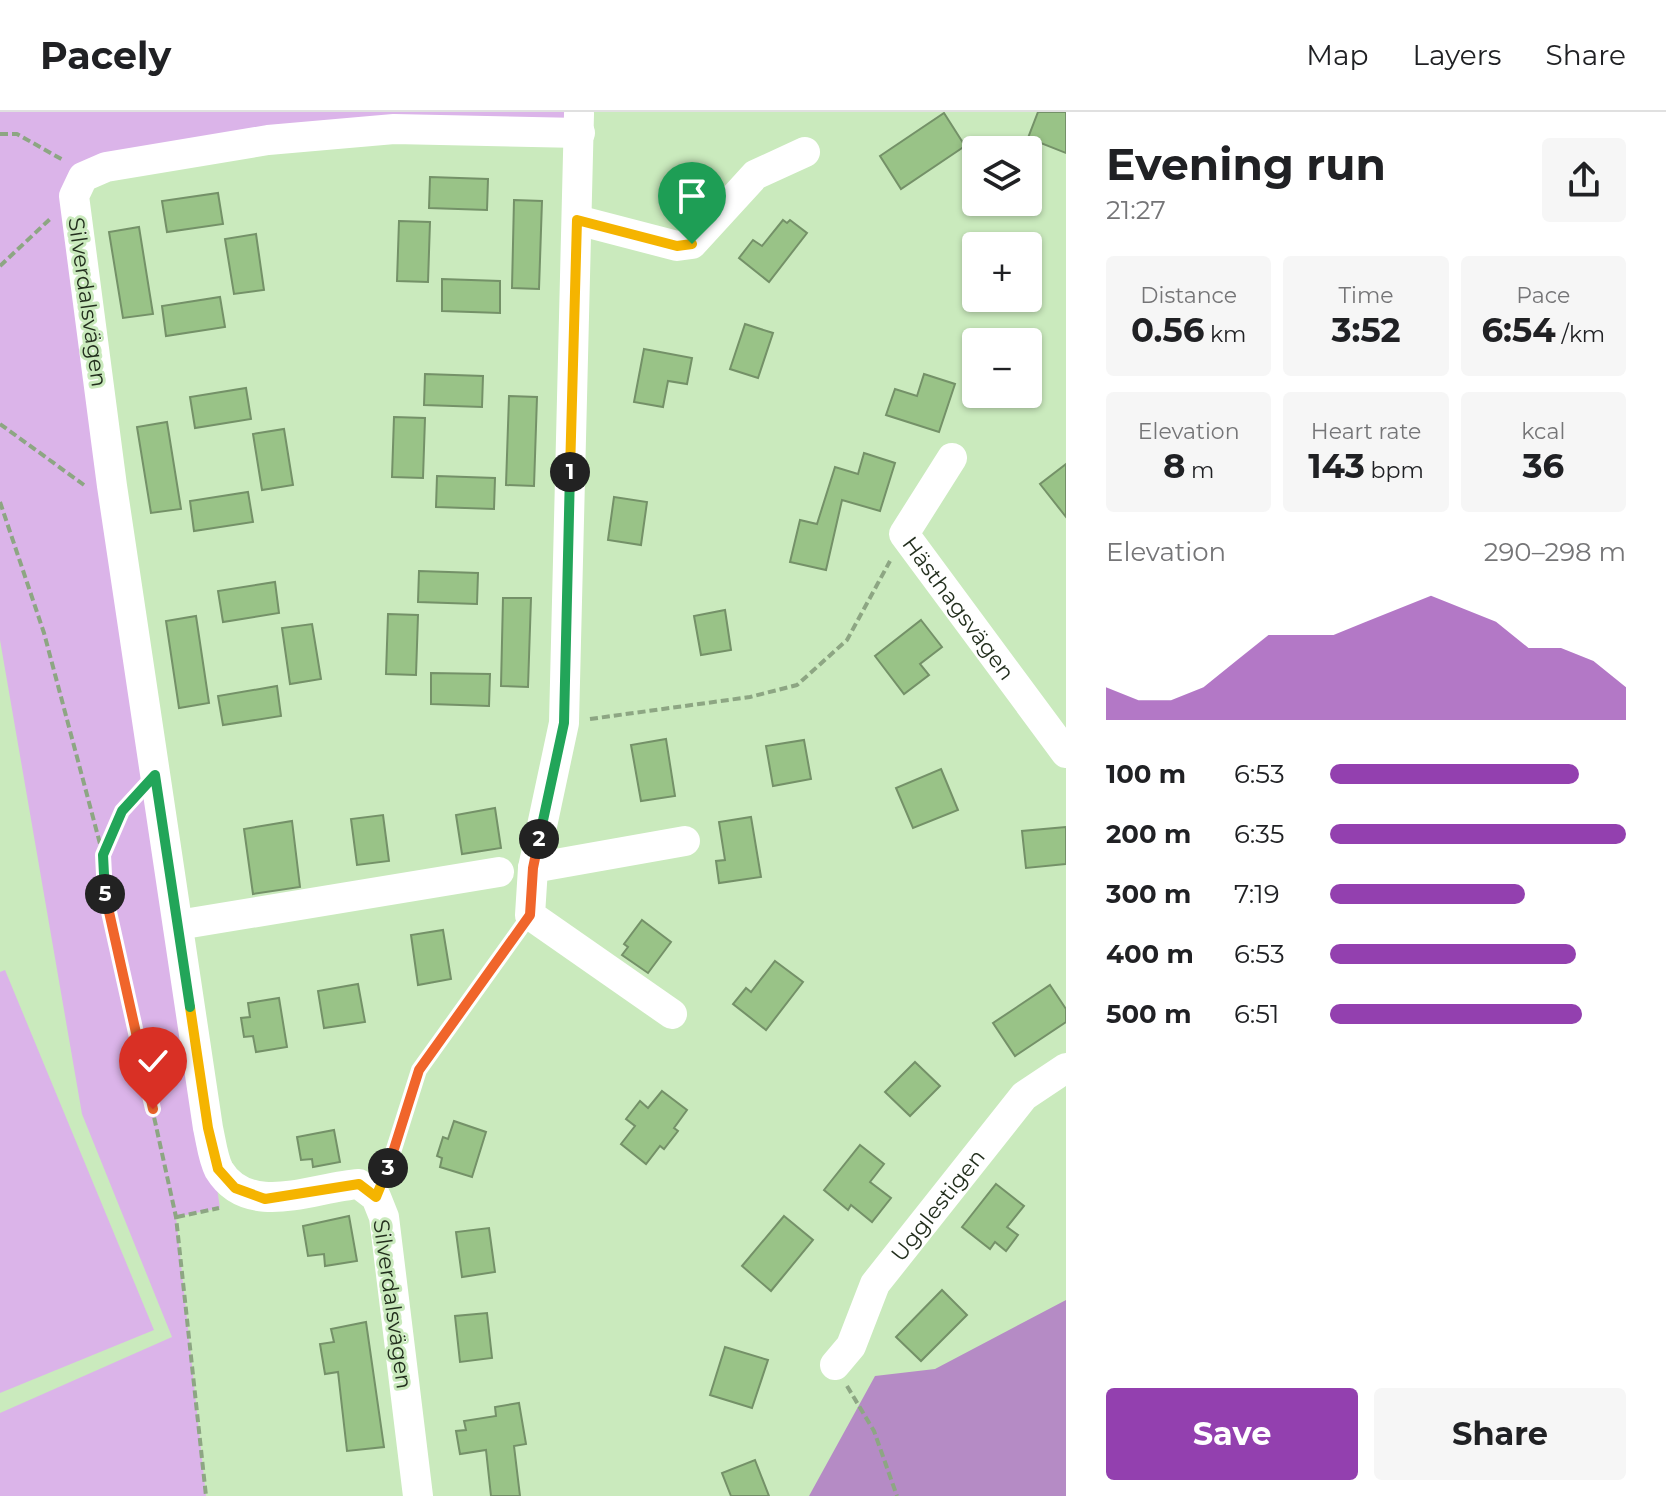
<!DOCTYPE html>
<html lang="en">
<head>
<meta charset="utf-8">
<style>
	:root { --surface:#fff; --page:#f6f6f6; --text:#202124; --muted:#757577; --line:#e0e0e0; --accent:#9340af }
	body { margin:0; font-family:Montserrat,sans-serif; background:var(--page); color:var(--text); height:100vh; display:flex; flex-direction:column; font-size:30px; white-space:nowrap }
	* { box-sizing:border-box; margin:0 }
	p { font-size:26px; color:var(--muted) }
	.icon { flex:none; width:44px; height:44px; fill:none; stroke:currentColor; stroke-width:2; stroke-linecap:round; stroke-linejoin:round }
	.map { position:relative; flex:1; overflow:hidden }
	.details { display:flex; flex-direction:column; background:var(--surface); width:600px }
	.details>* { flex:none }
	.tools { position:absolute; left:962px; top:24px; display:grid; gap:16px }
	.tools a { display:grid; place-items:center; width:80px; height:80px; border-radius:8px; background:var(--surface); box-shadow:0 2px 6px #0004; font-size:40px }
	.pin { position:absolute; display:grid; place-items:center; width:68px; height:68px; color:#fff; margin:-82px -34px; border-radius:50% 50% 50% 0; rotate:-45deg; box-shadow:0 0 8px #0007 }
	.pin .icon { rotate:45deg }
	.km { position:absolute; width:40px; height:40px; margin:-20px; border-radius:50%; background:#222; color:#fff; font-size:22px; line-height:40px; text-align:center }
	.round { display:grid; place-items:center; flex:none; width:84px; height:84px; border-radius:8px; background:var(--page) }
	.overview { display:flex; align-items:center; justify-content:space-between; height:136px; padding:0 40px }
	h1 { font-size:44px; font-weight:700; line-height:60px }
	.metrics { display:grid; grid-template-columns:repeat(3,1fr); gap:12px; height:136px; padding:8px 40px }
	.metrics div { display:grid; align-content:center; border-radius:8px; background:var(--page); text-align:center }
	.metrics b { font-size:34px; font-weight:700 }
	.metrics small { font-size:22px; font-weight:400 }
	.metrics p { font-size:22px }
	.chart { height:224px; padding:16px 40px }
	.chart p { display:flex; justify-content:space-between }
	.chart svg { width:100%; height:144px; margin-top:8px; fill:var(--accent); opacity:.7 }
	.cta { display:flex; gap:16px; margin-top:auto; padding:16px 40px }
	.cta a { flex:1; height:92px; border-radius:8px; background:var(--accent); color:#fff; font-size:32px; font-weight:700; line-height:92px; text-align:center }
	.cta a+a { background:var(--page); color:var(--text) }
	ul { padding:0 40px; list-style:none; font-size:26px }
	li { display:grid; grid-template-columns:128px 96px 1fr; align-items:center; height:60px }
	li i { height:20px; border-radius:10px; background:var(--accent) }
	header { display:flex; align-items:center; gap:48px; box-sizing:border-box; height:112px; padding:0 40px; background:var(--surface); border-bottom:2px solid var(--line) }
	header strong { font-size:38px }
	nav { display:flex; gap:44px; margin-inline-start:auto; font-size:28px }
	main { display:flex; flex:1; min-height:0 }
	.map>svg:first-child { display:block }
	.green { fill:#dbb4e9 }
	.forest { fill:#b58bc5 }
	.building { fill:#99c387; stroke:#749168; stroke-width:2 }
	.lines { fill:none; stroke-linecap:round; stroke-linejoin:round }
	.path { stroke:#8da683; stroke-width:4; stroke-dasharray:8 4; stroke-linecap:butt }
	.street { stroke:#fff; stroke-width:30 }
	.split-1-casing { stroke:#fff; stroke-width:16 }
	.split-2-casing { stroke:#fff; stroke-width:16 }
	.split-3-casing { stroke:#fff; stroke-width:16 }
	.split-4-casing { stroke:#fff; stroke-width:16 }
	.split-5-casing { stroke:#fff; stroke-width:16 }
	.split-6-casing { stroke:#fff; stroke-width:16 }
	.split-1 { stroke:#f5b400; stroke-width:10 }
	.split-2 { stroke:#22a559; stroke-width:10 }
	.split-3 { stroke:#f0652b; stroke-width:10 }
	.split-4 { stroke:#f5b400; stroke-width:10 }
	.split-5 { stroke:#22a559; stroke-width:10 }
	.split-6 { stroke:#f0652b; stroke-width:10 }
	.labels { text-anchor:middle; stroke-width:6; stroke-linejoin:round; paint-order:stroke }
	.street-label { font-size:22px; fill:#232f1e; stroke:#caeabd }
</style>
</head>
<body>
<header>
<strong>Pacely</strong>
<nav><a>Map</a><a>Layers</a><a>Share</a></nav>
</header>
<main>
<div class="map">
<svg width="1066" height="1384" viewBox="0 0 1066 1384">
	<rect width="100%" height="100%" fill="#caeabd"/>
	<g class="green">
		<polygon points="0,0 579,0 580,21 394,17 83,65 178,813 220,1096 176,1105 206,1384 0,1384 0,1301 172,1225 82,1002 0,528"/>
		<polygon points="5,858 154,1218 0,1281 0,860"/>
	</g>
	<polygon class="forest" points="1066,1188 1066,1384 809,1384 875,1264 935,1257"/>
	<g class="building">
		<polygon points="1038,0 1066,0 1066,41 1028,26"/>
		<polygon points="944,1 965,34 901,77 880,44"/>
		<polygon points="430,65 488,67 487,98 429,96"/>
		<polygon points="218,81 223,112 167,120 162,89"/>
		<polygon points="514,88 542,89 539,177 512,176"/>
		<polygon points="783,108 787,111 790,108 807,121 769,170 739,146 753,128 762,134"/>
		<polygon points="399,109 430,110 428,170 397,169"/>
		<polygon points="139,115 153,202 123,206 109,120"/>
		<polygon points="256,122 264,178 234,182 225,127"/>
		<polygon points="442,167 500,169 500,201 442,199"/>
		<polygon points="220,185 225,215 166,224 162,194"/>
		<polygon points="745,212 773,221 758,266 730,257"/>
		<polygon points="644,237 692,246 687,272 668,269 663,295 634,290"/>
		<polygon points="425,262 483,264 482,295 424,293"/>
		<polygon points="924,262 955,272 939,320 886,303 895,277 917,284"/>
		<polygon points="246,276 251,307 195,316 190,285"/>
		<polygon points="509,284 537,285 534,374 506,373"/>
		<polygon points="394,305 425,306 423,366 392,365"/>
		<polygon points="167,310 181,397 151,401 137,315"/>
		<polygon points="284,317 293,373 262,378 253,322"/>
		<polygon points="864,341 895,351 880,399 842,388 826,458 790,450 800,408 817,412 835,355 858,362"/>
		<polygon points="1066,352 1066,405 1040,372"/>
		<polygon points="437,364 495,366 494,397 436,395"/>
		<polygon points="248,380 253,410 194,419 190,389"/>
		<polygon points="614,385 647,390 641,433 608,428"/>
		<polygon points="419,459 478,461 477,492 418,490"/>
		<polygon points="275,470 279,501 223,510 218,479"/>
		<polygon points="503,486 531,486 528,575 501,574"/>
		<polygon points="725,498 731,538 701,543 694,504"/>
		<polygon points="388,502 418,503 416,563 386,562"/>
		<polygon points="196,504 209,591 179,596 166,509"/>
		<polygon points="921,508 942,535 920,552 929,563 904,582 875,544"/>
		<polygon points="312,512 321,567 290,572 282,516"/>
		<polygon points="431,561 490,562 489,594 431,592"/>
		<polygon points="277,574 281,604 223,613 218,584"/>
		<polygon points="666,627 675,684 641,689 631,633"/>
		<polygon points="804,628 811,667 773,674 766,634"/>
		<polygon points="941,657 958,698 913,716 896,676"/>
		<polygon points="495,696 501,736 462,742 456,703"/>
		<polygon points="383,703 389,749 357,753 351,707"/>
		<polygon points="751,705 761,765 719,771 716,749 725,748 719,710"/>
		<polygon points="292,709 300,775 253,782 244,717"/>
		<polygon points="1066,715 1066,752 1026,756 1022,719"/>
		<polygon points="642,808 671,830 648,861 622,843 628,835 624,832"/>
		<polygon points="443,818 451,867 418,873 411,823"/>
		<polygon points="775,849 803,870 766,918 733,892 746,876 751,880"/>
		<polygon points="358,872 365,910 324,916 318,879"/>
		<polygon points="1050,873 1066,897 1066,910 1015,944 993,911"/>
		<polygon points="279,886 287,935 256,940 253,924 244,925 241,906 250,905 248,891"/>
		<polygon points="915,950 940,974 910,1004 885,980"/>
		<polygon points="662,979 687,998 674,1016 678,1019 664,1037 660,1034 646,1052 621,1032 635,1014 626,1007 640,989 648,996"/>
		<polygon points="454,1009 486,1020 472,1065 440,1055 442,1046 437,1044 443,1025 448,1027"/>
		<polygon points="334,1018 340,1050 313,1055 312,1047 301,1048 297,1025"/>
		<polygon points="860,1033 884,1052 870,1070 891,1086 872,1110 851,1093 848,1098 824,1078"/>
		<polygon points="996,1072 1024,1094 1007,1115 1018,1123 1006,1139 995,1130 990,1137 962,1115"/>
		<polygon points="349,1104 357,1149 325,1154 324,1142 308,1144 303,1114"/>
		<polygon points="784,1104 813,1128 771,1179 742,1154"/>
		<polygon points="489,1116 495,1160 462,1165 456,1120"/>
		<polygon points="942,1178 967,1203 921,1249 896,1225"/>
		<polygon points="487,1201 492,1246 460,1250 455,1204"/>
		<polygon points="366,1210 384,1335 347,1339 338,1260 325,1262 320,1232 334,1230 331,1217"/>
		<polygon points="725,1235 768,1248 752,1296 710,1283"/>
		<polygon points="519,1291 526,1332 514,1334 520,1384 491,1384 486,1338 460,1342 456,1319 466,1318 464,1309 496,1304 495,1295"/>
		<polygon points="755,1348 769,1384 731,1384 722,1361"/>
	</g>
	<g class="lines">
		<g class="path">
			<polyline points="0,22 17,22 63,48"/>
			<polyline points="0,154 50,107"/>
			<polyline points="0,312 84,373"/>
			<polyline points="0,390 44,521 103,743 105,782 176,1105 206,1384"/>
			<polyline points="590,607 750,585 797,573 847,528 890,449"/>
			<polyline points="104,740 122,699 131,689"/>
			<polyline points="387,1059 419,958 515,824"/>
			<polyline points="177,1105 219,1096"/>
			<polyline points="847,1274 874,1319 897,1384"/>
		</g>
		<g class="street">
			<polyline points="579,2 564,611 533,756 530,803 672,902"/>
			<polyline points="577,108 677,134 692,132 755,63 805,40"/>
			<path id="s1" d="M952,346L904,422L1066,641"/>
			<polyline points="533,756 685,729"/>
			<polyline points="178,813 499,760"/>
			<path id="s2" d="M835,1253L851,1234L875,1172L1024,984L1066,956"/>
			<path d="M418,1384L384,1105L376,1085L359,1072C314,1075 249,1107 219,1058C213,1047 211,1029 208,1016L112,374L74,84L83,65L106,55L268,28L394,17L580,21"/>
		</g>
	</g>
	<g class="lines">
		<g class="split-1-casing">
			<polyline id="split-1" points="570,360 577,108 677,134 692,132"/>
		</g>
		<g class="split-2-casing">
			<polyline id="split-2" points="539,727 564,611 570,360"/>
		</g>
		<g class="split-3-casing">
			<polyline id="split-3" points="388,1056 419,958 530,803 533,756 539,727"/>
		</g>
		<g class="split-4-casing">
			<polyline id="split-4" points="190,895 208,1016 218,1057 235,1076 265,1087 359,1072 376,1085 388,1056"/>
		</g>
		<g class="split-5-casing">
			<polyline id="split-5" points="105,782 103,743 122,699 155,663 190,895"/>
		</g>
		<g class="split-6-casing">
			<polyline id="split-6" points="105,782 153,997"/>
		</g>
		<use href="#split-1" class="split-1"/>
		<use href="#split-2" class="split-2"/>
		<use href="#split-3" class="split-3"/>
		<use href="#split-4" class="split-4"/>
		<use href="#split-5" class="split-5"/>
		<use href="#split-6" class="split-6"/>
	</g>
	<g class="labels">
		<g class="street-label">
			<text transform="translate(88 190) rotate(82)" y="8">Silverdalsvägen</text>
			<text dy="8" stroke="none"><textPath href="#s1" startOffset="182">Hästhagsvägen</textPath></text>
			<text dy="8" stroke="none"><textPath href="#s2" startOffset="192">Ugglestigen</textPath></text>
			<text transform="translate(393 1192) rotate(82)" y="8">Silverdalsvägen</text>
		</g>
	</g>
</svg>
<div class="tools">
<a><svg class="icon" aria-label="layers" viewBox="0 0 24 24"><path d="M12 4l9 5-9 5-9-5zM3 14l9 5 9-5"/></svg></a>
<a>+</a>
<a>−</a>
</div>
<div class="pin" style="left:692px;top:132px;background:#1e9e55"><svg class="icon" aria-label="arrive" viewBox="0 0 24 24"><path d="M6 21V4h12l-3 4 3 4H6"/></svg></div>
<div class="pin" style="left:153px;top:997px;background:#d93025"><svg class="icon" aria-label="check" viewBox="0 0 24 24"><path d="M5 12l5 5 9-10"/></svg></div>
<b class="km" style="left:570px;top:360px">1</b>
<b class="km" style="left:539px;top:727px">2</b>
<b class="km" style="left:388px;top:1056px">3</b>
<b class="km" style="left:105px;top:782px">5</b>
</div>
<section class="details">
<div class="overview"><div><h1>Evening run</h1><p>21:27</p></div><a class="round"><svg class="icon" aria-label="share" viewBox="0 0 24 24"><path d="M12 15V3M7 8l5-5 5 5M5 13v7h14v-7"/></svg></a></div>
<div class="metrics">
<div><p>Distance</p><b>0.56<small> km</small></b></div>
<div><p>Time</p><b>3:52</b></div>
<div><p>Pace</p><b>6:54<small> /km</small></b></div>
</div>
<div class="metrics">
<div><p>Elevation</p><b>8<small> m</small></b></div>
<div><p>Heart rate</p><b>143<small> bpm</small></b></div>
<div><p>kcal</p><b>36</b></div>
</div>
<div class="chart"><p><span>Elevation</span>290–298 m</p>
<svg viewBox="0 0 160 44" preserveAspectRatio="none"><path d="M0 44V34L10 38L20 38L30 34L40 26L50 18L60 18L70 18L80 14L90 10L100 6L110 10L120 14L130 22L140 22L150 26L160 34V44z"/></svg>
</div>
<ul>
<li><b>100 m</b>6:53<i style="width:84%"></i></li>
<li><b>200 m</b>6:35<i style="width:100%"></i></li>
<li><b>300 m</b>7:19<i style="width:66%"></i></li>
<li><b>400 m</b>6:53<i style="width:83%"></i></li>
<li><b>500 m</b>6:51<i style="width:85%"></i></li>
</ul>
<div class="cta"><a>Save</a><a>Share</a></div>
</section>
</main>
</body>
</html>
